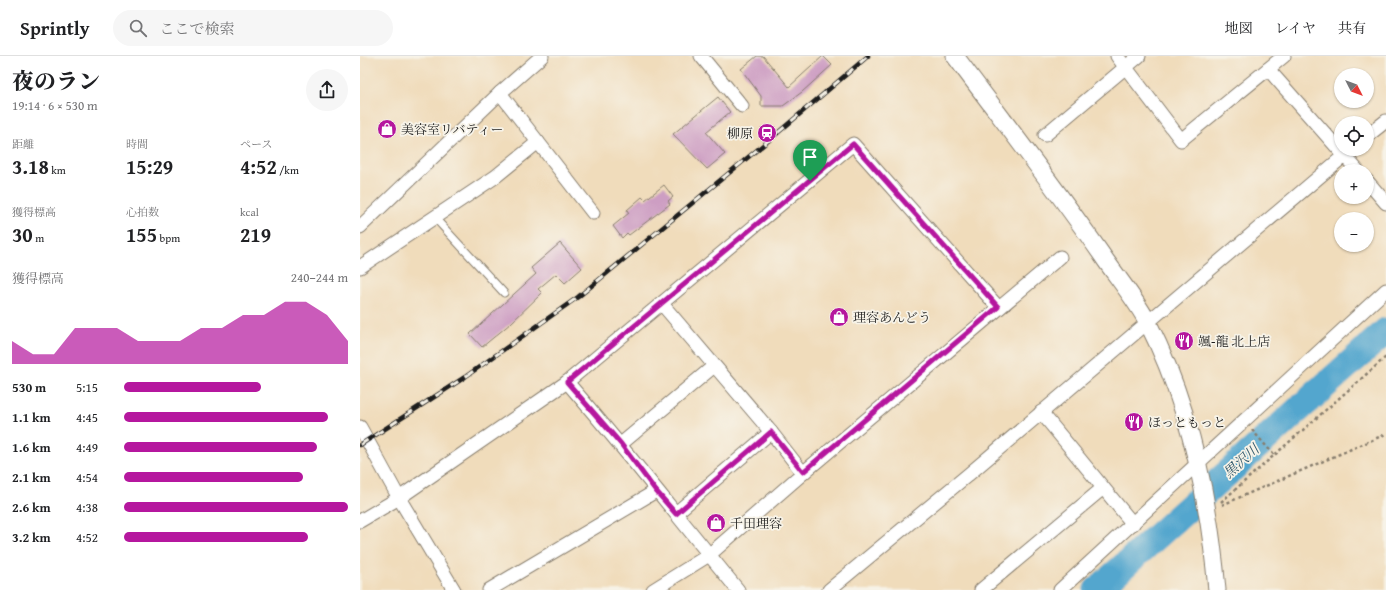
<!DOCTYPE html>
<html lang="ja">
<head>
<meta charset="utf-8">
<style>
	:root { --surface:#fff; --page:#f6f6f6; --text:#202124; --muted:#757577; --line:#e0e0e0; --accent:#b5179e }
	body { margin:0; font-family:"Gentium Book Plus","Noto Serif JP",serif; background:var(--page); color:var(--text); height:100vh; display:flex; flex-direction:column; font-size:15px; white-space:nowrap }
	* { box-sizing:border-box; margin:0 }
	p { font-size:13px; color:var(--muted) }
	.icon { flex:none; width:22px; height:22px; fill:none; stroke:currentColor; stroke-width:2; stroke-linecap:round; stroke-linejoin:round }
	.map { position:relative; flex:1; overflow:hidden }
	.sheet { display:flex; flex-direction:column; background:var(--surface); width:360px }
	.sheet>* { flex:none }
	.needle { width:26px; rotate:132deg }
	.tools { position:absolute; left:974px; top:12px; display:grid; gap:8px }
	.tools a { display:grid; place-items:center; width:40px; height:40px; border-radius:50%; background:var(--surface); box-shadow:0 1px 3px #0004; font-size:20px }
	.pin { position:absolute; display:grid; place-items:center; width:34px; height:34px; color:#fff; margin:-41px -17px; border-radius:50% 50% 50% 0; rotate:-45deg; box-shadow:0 0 4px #0007 }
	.pin .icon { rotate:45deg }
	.round { display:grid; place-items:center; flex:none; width:42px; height:42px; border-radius:21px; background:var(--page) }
	.summary { display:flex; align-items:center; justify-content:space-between; height:68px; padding:0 12px }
	h1 { font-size:22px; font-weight:800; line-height:30px }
	.figures { display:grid; grid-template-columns:repeat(3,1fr); gap:6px; height:68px; padding:4px 12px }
	.figures div { display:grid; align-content:center }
	.figures b { font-size:20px; font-weight:800 }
	.figures small { font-size:11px; font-weight:400 }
	.figures p { font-size:11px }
	.chart { height:112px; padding:8px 12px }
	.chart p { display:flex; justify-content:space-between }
	.chart svg { width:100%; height:72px; margin-top:4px; fill:var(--accent); opacity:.7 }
	ul { padding:0 12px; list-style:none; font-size:13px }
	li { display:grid; grid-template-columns:64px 48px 1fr; align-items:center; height:30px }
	li i { height:10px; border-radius:5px; background:var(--accent) }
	header { display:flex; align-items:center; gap:24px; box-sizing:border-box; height:56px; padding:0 20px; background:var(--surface); border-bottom:1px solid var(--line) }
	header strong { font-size:19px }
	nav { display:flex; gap:22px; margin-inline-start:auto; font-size:14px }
	.search { width:280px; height:36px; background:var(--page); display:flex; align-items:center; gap:10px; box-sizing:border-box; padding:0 14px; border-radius:22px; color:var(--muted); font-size:15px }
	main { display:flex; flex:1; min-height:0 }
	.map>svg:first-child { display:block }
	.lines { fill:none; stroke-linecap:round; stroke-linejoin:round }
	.river { stroke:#52a6ce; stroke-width:27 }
	.building { fill:#cd9ec3 }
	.service-casing { stroke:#867c6c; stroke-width:9 }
	.minor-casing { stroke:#867c6c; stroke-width:15 }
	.tertiary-casing { stroke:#867c6c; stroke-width:19 }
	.path { stroke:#867c6c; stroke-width:2.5; stroke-dasharray:3 3; stroke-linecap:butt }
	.service { stroke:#fff; stroke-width:7 }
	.minor { stroke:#fff; stroke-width:13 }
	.tertiary { stroke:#fff; stroke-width:17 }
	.rail-casing { stroke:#1c1c1c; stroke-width:4.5 }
	.rail { stroke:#f7f3e8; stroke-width:3; stroke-dasharray:9; stroke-linecap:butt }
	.route-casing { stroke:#fff; stroke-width:8 }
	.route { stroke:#b5179e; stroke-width:5 }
	.labels { text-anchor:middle; stroke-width:3.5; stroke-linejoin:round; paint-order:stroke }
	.poi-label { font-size:13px; fill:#1c1c1c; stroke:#f7f3e8; text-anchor:start }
	.water-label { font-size:14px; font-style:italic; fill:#345a6c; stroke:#f7f3e8 }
</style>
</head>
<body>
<header>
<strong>Sprintly</strong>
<div class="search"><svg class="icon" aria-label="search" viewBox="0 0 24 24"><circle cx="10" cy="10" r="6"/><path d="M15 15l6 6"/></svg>ここで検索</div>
<nav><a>地図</a><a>レイヤ</a><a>共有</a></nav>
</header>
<main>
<section class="sheet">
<div class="summary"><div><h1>夜のラン</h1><p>19:14 · 6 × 530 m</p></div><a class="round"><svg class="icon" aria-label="share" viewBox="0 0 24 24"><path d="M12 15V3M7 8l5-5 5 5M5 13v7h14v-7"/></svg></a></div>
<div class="figures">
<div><p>距離</p><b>3.18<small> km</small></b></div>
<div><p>時間</p><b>15:29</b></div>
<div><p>ペース</p><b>4:52<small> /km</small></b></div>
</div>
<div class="figures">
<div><p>獲得標高</p><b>30<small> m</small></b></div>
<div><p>心拍数</p><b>155<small> bpm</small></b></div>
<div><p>kcal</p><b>219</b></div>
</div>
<div class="chart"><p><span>獲得標高</span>240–244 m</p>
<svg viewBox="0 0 160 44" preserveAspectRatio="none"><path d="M0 44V30L10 38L20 38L30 22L40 22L50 22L60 30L70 30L80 30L90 22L100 22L110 14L120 14L130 6L140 6L150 14L160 30V44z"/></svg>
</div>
<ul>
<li><b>530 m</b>5:15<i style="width:61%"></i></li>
<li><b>1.1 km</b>4:45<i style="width:91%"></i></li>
<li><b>1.6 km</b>4:49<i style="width:86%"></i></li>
<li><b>2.1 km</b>4:54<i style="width:80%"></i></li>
<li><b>2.6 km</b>4:38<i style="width:100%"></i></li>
<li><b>3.2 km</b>4:52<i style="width:82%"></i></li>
</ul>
</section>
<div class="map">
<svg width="1026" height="534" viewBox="0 0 1026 534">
	<rect width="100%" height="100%" fill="#f7f3e8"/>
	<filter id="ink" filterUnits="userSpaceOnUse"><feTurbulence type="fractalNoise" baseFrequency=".025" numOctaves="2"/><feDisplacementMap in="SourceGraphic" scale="8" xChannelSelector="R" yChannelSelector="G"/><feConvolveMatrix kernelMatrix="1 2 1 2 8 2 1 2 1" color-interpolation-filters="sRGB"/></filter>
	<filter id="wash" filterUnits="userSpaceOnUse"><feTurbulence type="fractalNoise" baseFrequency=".012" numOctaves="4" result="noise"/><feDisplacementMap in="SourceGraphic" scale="16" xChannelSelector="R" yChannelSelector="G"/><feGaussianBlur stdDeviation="0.9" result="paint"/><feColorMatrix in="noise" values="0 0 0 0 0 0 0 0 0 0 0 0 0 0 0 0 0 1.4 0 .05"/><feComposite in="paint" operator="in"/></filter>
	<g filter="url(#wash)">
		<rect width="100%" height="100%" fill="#f0dcbb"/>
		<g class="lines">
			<polyline class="river" points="737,534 1026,275"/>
		</g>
		<g id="blocks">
			<g class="building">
				<polygon points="397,0 403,0 429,31 463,0 472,9 442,36 423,50 401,50 401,40 381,13"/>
				<polygon points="358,41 370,56 346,76 365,98 347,113 313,78"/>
				<polygon points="304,129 313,141 308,145 310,148 269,179 267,177 262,182 253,170 269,157 267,154 282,141 285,144"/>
				<polygon points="200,187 222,212 205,227 196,218 178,233 182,237 151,267 122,291 110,278 176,218 171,212"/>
			</g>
		</g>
	</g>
	<g filter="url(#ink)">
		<use href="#blocks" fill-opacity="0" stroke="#867c6c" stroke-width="1"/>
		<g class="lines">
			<g class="service-casing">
				<polyline id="service" points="74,161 144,237"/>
			</g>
			<g class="minor-casing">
				<g id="minor">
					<polyline points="341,0 382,50"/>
					<polyline points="757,0 821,84 924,0"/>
					<polyline points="908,13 998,115"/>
					<polyline points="140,37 233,157"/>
					<polyline points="685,79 779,0"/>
					<polyline points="1007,80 1026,65"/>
					<polyline points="1007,125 1026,147"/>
					<polyline points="0,171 140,37 182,0"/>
					<polyline points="0,211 135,121 178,86"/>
					<polyline points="302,248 411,376 443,417"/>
					<path d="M207,326C266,394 321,465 378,534"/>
					<polyline points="681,356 773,468"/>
					<polyline points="0,371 39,442 94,534"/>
					<polyline points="261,388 354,310"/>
					<polyline points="316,457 411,376"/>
					<polyline points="0,465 39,442 207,326 493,88 638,251"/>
					<polyline points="129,534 296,435"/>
					<polyline points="293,534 349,499 443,417 700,201"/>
					<polyline points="469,534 609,418 992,93"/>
					<polyline points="621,534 743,432"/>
					<polyline points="700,534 1026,234"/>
				</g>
			</g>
			<g class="tertiary-casing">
				<path id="tertiary" d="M595,0C644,66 695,131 742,199C756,220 777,245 788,267C830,350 849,441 857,534"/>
			</g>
			<g class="path">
				<polyline points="892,374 914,399"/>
				<polyline points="861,446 1026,301"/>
				<polyline points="862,449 1026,378"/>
			</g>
			<use href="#service" class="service"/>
			<use href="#minor" class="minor"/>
			<use href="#tertiary" class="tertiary"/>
			<g class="rail-casing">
				<polyline id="rail" points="0,389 105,321 218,241 414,80 508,0"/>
			</g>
			<use href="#rail" class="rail"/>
		</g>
	</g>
	<g class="lines" filter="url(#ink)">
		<g class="route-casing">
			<polygon id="route" points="493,88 638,251 443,416 411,376 316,458 296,435 261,388 207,326"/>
		</g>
		<use href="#route" class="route"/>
	</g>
	<defs>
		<g id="shop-disc" transform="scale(1)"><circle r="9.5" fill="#b5179e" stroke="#f7f3e8"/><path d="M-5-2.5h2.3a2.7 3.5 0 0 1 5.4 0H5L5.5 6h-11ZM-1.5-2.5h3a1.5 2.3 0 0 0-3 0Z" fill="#fff"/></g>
		<g id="station-disc" transform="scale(1)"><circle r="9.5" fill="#b5179e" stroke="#f7f3e8"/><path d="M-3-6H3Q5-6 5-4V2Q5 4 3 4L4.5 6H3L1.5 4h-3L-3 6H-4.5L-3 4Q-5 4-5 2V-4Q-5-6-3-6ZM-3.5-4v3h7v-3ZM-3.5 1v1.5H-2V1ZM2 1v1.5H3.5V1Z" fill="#fff"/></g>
		<g id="restaurant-disc" transform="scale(1)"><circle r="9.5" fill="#b5179e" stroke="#f7f3e8"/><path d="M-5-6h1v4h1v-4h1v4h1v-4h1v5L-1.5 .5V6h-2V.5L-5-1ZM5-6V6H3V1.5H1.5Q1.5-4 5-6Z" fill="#fff"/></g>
	</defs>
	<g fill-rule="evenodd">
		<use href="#shop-disc" x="27" y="73"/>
		<use href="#station-disc" x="407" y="77"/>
		<use href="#shop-disc" x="479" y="261"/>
		<use href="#restaurant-disc" x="824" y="285"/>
		<use href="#restaurant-disc" x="774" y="366"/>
		<use href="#shop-disc" x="356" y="467"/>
	</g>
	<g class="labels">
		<g class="poi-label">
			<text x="41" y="78">美容室リバティー</text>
			<text x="393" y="82" text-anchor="end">柳原</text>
			<text x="493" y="266">理容あんどう</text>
			<text x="838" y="290">颯-龍 北上店</text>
			<text x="788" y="371">ほっともっと</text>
			<text x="370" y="472">千田理容</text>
		</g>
		<g class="water-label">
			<text transform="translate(881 405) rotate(-42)" y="5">黒沢川</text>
		</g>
	</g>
</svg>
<div class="tools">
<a><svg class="needle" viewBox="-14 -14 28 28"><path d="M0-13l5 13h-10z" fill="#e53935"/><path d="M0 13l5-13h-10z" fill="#757577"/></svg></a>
<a><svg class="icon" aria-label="locate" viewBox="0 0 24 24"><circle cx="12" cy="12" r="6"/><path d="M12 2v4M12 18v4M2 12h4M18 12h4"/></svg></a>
<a>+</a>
<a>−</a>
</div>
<div class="pin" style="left:450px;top:125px;background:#1e9e55"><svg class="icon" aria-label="arrive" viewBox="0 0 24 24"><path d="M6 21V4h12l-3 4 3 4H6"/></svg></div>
</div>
</main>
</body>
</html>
